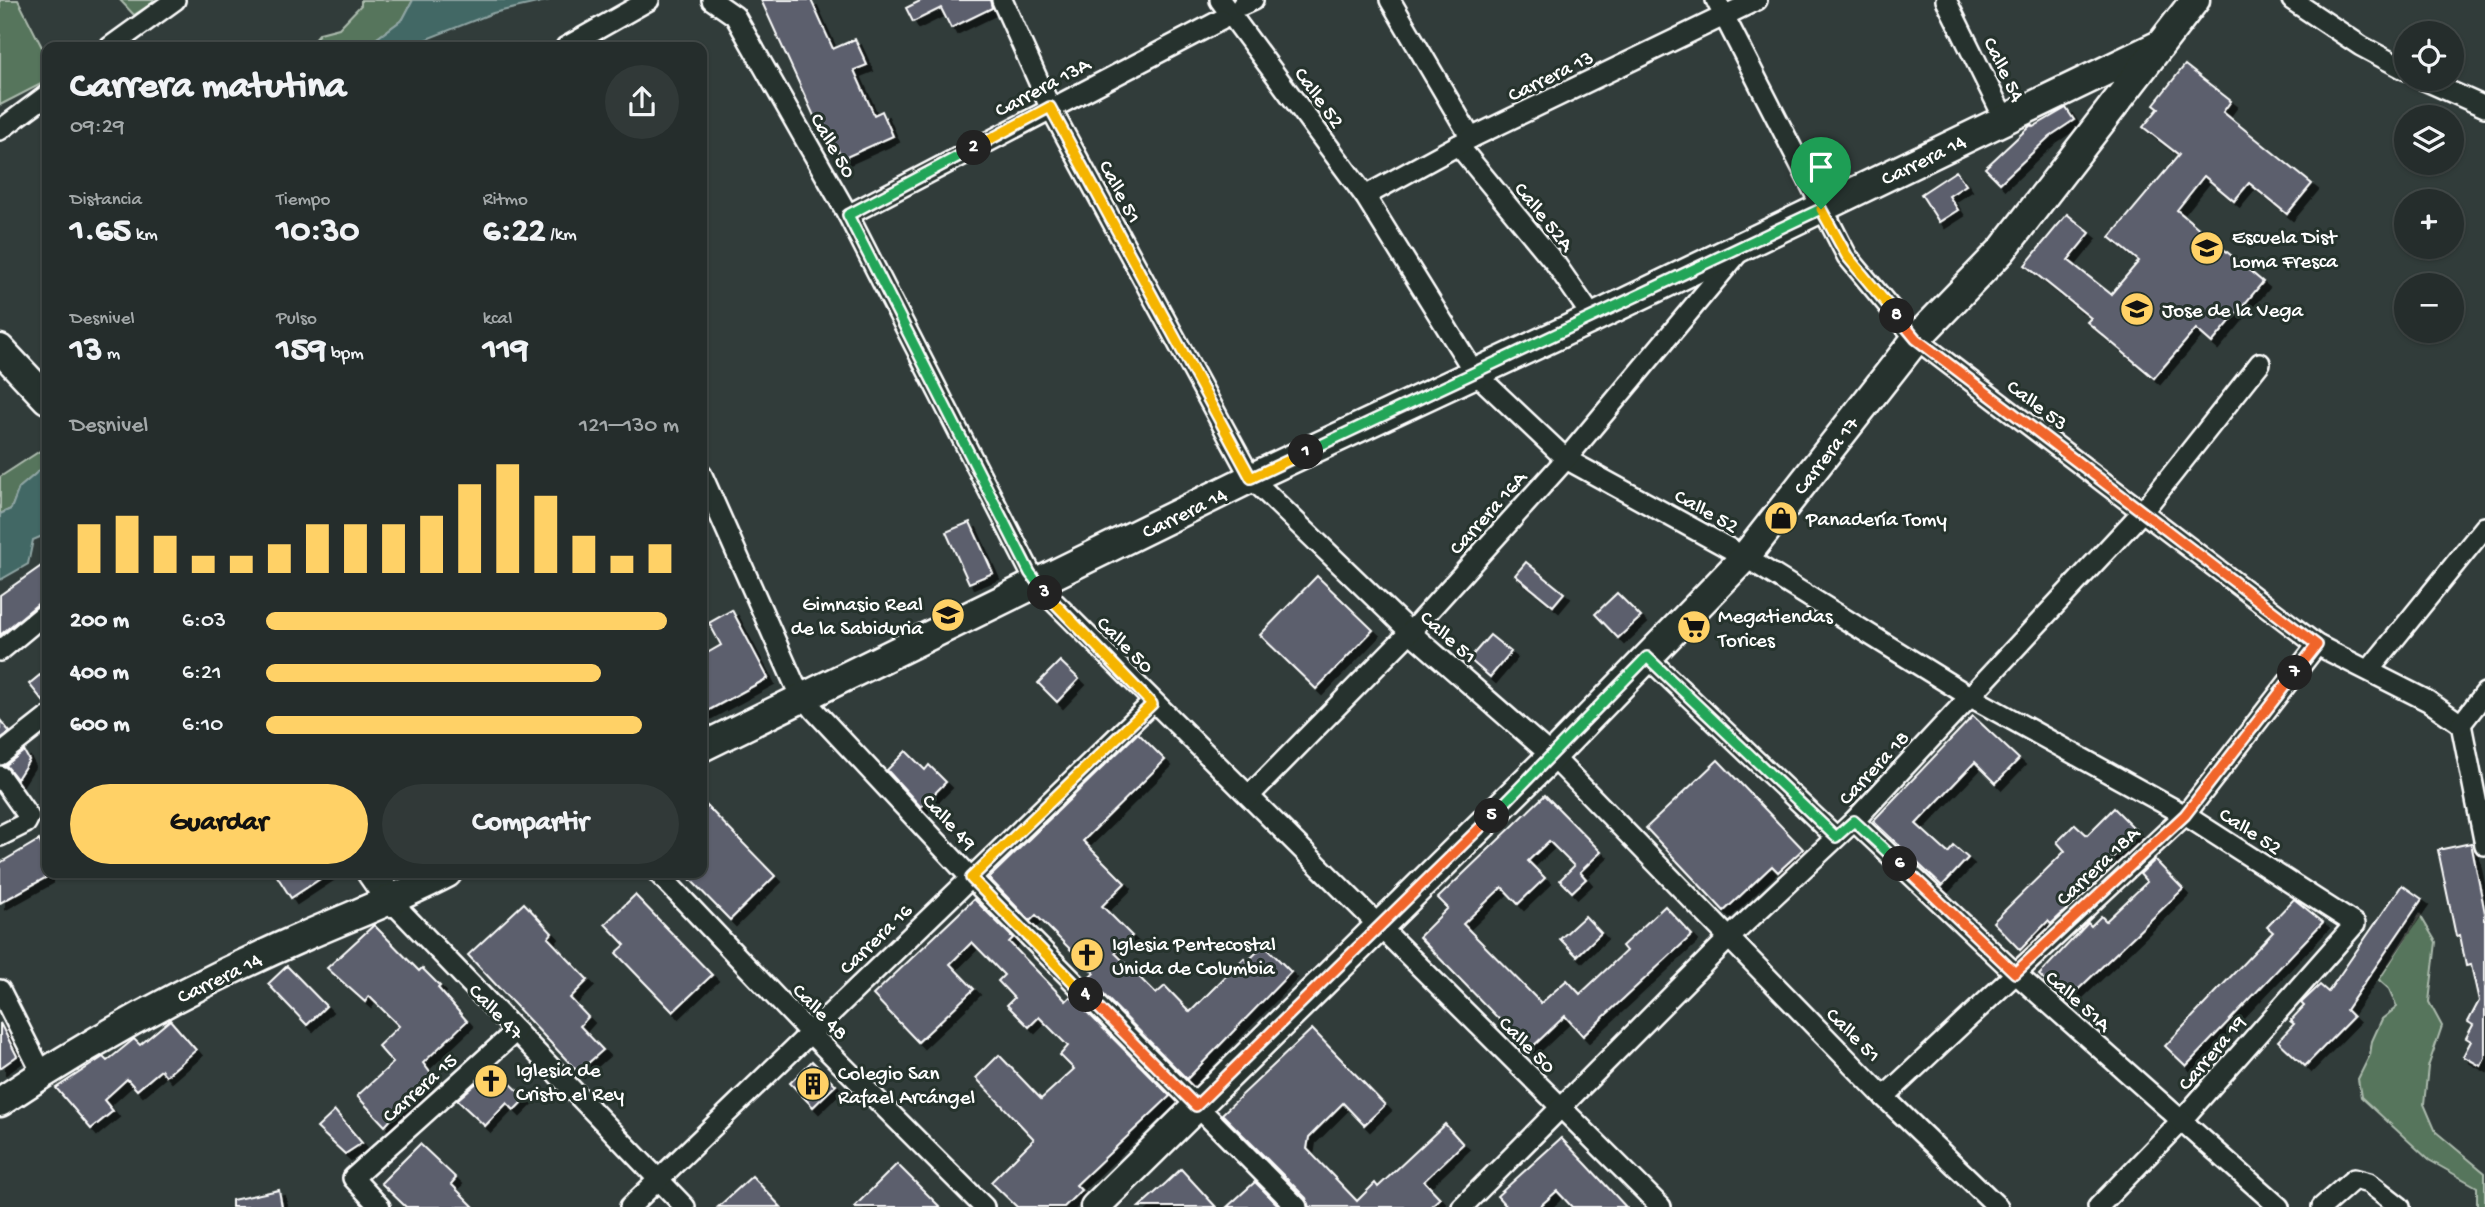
<!DOCTYPE html>
<html lang="es">
<head>
<meta charset="utf-8">
<style>
	:root { --surface:#252d2c; --page:#313938; --text:#f1f3f6; --muted:#a3a8a9; --line:#424948; --accent:#ffd166 }
	body { margin:0; font-family:"Gochi Hand",sans-serif; background:var(--page); color:var(--text); height:100vh; display:flex; flex-direction:column; font-size:26px; white-space:nowrap }
	* { box-sizing:border-box; margin:0 }
	p { font-size:23px; color:var(--muted) }
	.icon { flex:none; width:38px; height:38px; fill:none; stroke:currentColor; stroke-width:2; stroke-linecap:round; stroke-linejoin:round }
	.map { position:relative; flex:1; overflow:hidden }
	.details { position:absolute; left:42px; top:42px; width:665px; height:836px; display:flex; flex-direction:column; background:var(--surface); border-radius:14px; box-shadow:0 2px 5px #0004,0 0 0 2px var(--line) }
	.details>* { flex:none }
	.tools { position:absolute; left:2394px; top:21px; display:grid; gap:14px }
	.tools a { display:grid; place-items:center; width:70px; height:70px; border-radius:50%; background:var(--surface); box-shadow:0 2px 5px #0004,0 0 0 2px var(--line); font-size:35px }
	.pin { position:absolute; display:grid; place-items:center; width:60px; height:60px; color:#fff; margin:-72px -30px; border-radius:50% 50% 50% 0; rotate:-45deg; box-shadow:0 0 7px #0007 }
	.pin .icon { rotate:45deg }
	.km { position:absolute; width:35px; height:35px; margin:-18px; border-radius:50%; background:#222; color:#fff; font-size:19px; line-height:35px; text-align:center }
	.round { display:grid; place-items:center; flex:none; width:74px; height:74px; border-radius:37px; background:var(--page) }
	.summary { display:flex; align-items:center; justify-content:space-between; height:119px; padding:0 28px }
	h1 { font-size:38px; font-weight:700; line-height:52px }
	.metrics { display:grid; grid-template-columns:repeat(3,1fr); gap:10px; height:119px; padding:7px 28px }
	.metrics div { display:grid; align-content:center }
	.metrics b { font-size:35px; font-weight:700 }
	.metrics small { font-size:19px; font-weight:400 }
	.metrics p { font-size:19px }
	.chart { height:196px; padding:14px 28px }
	.chart p { display:flex; justify-content:space-between }
	.chart svg { width:100%; height:126px; margin-top:7px; stroke:var(--accent); stroke-width:6 }
	.action { display:flex; gap:14px; margin-top:auto; padding:14px 28px }
	.action a { flex:1; height:80px; border-radius:42px; background:var(--accent); color:#111; font-size:28px; font-weight:700; line-height:80px; text-align:center }
	.action a+a { background:var(--page); color:var(--text) }
	ul { padding:0 28px; list-style:none; font-size:23px }
	li { display:grid; grid-template-columns:112px 84px 1fr; align-items:center; height:52px }
	li i { height:18px; border-radius:9px; background:var(--accent) }
	.map>svg:first-child { display:block }
	.green { fill:#57745b; stroke:#abbaad; stroke-width:2 }
	.water { fill:#426865; stroke:#8ea4a3; stroke-width:2 }
	.building { fill:#5c5f6d; stroke:#fff; stroke-width:2; filter:url(#shadow) }
	.lines { fill:none; stroke-linecap:round; stroke-linejoin:round }
	.street-casing { stroke:#fff; stroke-width:24 }
	.secondary-casing { stroke:#fff; stroke-width:33 }
	.street { stroke:#26332d; stroke-width:19 }
	.secondary { stroke:#26332d; stroke-width:28 }
	.split-1-casing { stroke:#fff; stroke-width:14 }
	.split-2-casing { stroke:#fff; stroke-width:14 }
	.split-3-casing { stroke:#fff; stroke-width:14 }
	.split-4-casing { stroke:#fff; stroke-width:14 }
	.split-5-casing { stroke:#fff; stroke-width:14 }
	.split-6-casing { stroke:#fff; stroke-width:14 }
	.split-7-casing { stroke:#fff; stroke-width:14 }
	.split-8-casing { stroke:#fff; stroke-width:14 }
	.split-9-casing { stroke:#fff; stroke-width:14 }
	.split-1 { stroke:#22a559; stroke-width:9 }
	.split-2 { stroke:#f5b400; stroke-width:9 }
	.split-3 { stroke:#22a559; stroke-width:9 }
	.split-4 { stroke:#f5b400; stroke-width:9 }
	.split-5 { stroke:#f0652b; stroke-width:9 }
	.split-6 { stroke:#22a559; stroke-width:9 }
	.split-7 { stroke:#f0652b; stroke-width:9 }
	.split-8 { stroke:#f0652b; stroke-width:9 }
	.split-9 { stroke:#f5b400; stroke-width:9 }
	.labels { text-anchor:middle; stroke-width:6; stroke-linejoin:round; paint-order:stroke }
	.street-label { font-size:21px; fill:#fff; stroke:#26332d }
	.poi-label { font-size:21px; fill:#fff; stroke:#26332d; text-anchor:start }
</style>
</head>
<body>
<div class="map">
<svg width="2485" height="1207" viewBox="0 0 2485 1207">
	<defs>
		<filter id="shadow"><feDropShadow dx="6" dy="6" stdDeviation="0" flood-color="#0009"/></filter>
	</defs>
	<rect width="100%" height="100%" fill="#313c3a"/>
	<filter id="ink" filterUnits="userSpaceOnUse"><feTurbulence type="fractalNoise" baseFrequency=".0143" numOctaves="2"/><feDisplacementMap in="SourceGraphic" scale="14" xChannelSelector="R" yChannelSelector="G"/><feConvolveMatrix kernelMatrix="1 2 1 2 8 2 1 2 1" color-interpolation-filters="sRGB"/></filter>
	<g filter="url(#ink)">
		<g class="green">
			<polygon points="0,0 18,0 47,57 47,81 0,105"/>
			<polygon points="120,0 157,0 134,15"/>
			<polygon points="361,0 413,0 403,19 365,47 308,47 320,33 339,28 361,5"/>
			<polygon points="40,451 47,464 19,488 11,509 0,514 0,477"/>
			<polygon points="2420,915 2436,942 2429,1002 2442,1026 2428,1067 2424,1104 2436,1132 2485,1173 2485,1207 2477,1207 2477,1187 2429,1160 2361,1097 2358,1079 2370,1055 2372,1041 2382,1019 2397,1007 2389,989 2379,980"/>
		</g>
		<g class="water">
			<polygon points="413,0 550,0 493,13 429,38 418,47 365,47 403,19"/>
			<polygon points="47,464 47,534 33,540 28,564 0,580 0,514 11,509 19,488"/>
		</g>
		<g class="building">
			<polygon points="761,0 811,0 833,49 855,39 867,65 854,70 874,115 882,111 893,136 842,159 836,146 829,149"/>
			<polygon points="922,0 990,0 992,8 951,28 941,8 913,22 906,8"/>
			<polygon points="2185,65 2231,101 2223,112 2312,184 2287,214 2249,183 2234,201 2204,176 2177,210 2263,282 2212,343 2196,329 2154,378 2087,322 2091,318 2025,265 2067,214 2090,233 2068,260 2111,294 2139,261 2110,237 2179,155 2143,127 2159,108 2154,104"/>
			<polygon points="2066,108 2074,120 2050,136 2000,183 1985,168 2031,125 2033,127"/>
			<polygon points="1956,171 1966,185 1949,196 1958,210 1939,222 1921,194"/>
			<polygon points="970,522 993,573 969,583 946,532"/>
			<polygon points="47,562 47,600 39,603 0,635 0,595"/>
			<polygon points="1526,562 1564,593 1553,606 1515,575"/>
			<polygon points="1317,576 1373,630 1316,689 1260,635"/>
			<polygon points="1617,593 1641,617 1618,638 1595,614"/>
			<polygon points="732,610 768,678 702,714 702,656 721,645 709,623"/>
			<polygon points="1490,635 1511,652 1490,677 1469,659"/>
			<polygon points="1060,661 1079,679 1057,702 1038,683"/>
			<polygon points="40,675 47,683 47,706 29,684"/>
			<polygon points="1973,716 2019,759 1996,783 1975,762 1916,824 1948,853 1954,846 1968,858 1942,886 1873,821"/>
			<polygon points="0,720 10,732 0,739"/>
			<polygon points="1138,733 1165,760 1083,841 1125,883 1102,906 1132,936 1115,953 1156,994 1165,986 1190,1012 1244,958 1247,962 1264,945 1291,972 1187,1079 1088,979 1094,973 1036,915 1030,921 989,878"/>
			<polygon points="24,751 29,760 17,779 6,765"/>
			<polygon points="906,751 925,770 929,765 946,782 921,807 887,770"/>
			<polygon points="1718,760 1803,849 1778,872 1772,866 1724,911 1646,828"/>
			<polygon points="1545,795 1601,852 1580,872 1586,879 1572,892 1560,880 1574,866 1549,841 1528,861 1545,878 1518,904 1502,887 1463,924 1541,1003 1567,980 1580,994 1626,951 1622,946 1665,906 1692,935 1583,1036 1565,1016 1529,1050 1419,937 1448,908 1438,898"/>
			<polygon points="702,801 775,876 730,920 684,873 702,873"/>
			<polygon points="2114,808 2138,832 2068,902 2071,905 2051,924 2048,921 2020,950 1993,922 2065,851 2057,842 2075,824 2087,835"/>
			<polygon points="39,840 47,857 47,877 0,903 0,863"/>
			<polygon points="2471,843 2485,913 2485,1058 2481,1066 2463,1056 2471,1041 2466,1038 2473,1025 2468,1022 2479,1001 2471,965 2466,966 2460,935 2456,936 2438,850"/>
			<polygon points="2155,860 2183,889 2066,1001 2039,975 2088,923 2091,926 2101,916 2106,921 2147,882 2140,874"/>
			<polygon points="275,873 329,873 291,898"/>
			<polygon points="2402,885 2422,899 2346,1010 2353,1017 2305,1066 2278,1041 2294,1024 2290,1021 2304,1006 2301,1003 2320,985 2328,992"/>
			<polygon points="635,895 712,975 673,1012 616,953 625,945 605,924"/>
			<polygon points="974,899 1013,938 1009,942 1066,1001 1071,996 1170,1096 1076,1185 1081,1190 1064,1207 1017,1207 991,1182 1034,1139 976,1078 999,1055 1041,1099 1074,1069 1060,1055 1068,1046 1039,1017 1029,1027 1007,1005 1014,998 998,981 1004,975 972,942 950,964 974,989 918,1042 873,995"/>
			<polygon points="2294,899 2323,922 2186,1066 2165,1046 2273,932 2267,927"/>
			<polygon points="524,903 552,933 548,938 588,980 570,998 588,1017 580,1026 603,1050 578,1072 468,955"/>
			<polygon points="1585,916 1601,933 1577,956 1560,939"/>
			<polygon points="374,925 419,971 422,968 440,986 438,988 467,1021 423,1063 432,1075 385,1126 357,1096 393,1063 378,1046 399,1026 369,996 365,1002 327,968"/>
			<polygon points="287,966 326,1006 307,1025 268,984"/>
			<polygon points="170,1020 196,1050 166,1076 161,1070 137,1090 127,1079 104,1100 113,1111 91,1129 56,1088 103,1057 107,1061 134,1039 140,1045"/>
			<polygon points="0,1023 17,1056 0,1068"/>
			<polygon points="1312,1029 1385,1105 1364,1125 1343,1103 1309,1137 1307,1149 1357,1201 1375,1183 1378,1187 1445,1124 1463,1144 1424,1181 1440,1198 1430,1207 1309,1207 1306,1198 1222,1114"/>
			<polygon points="812,1061 836,1085 813,1107 790,1083"/>
			<polygon points="494,1068 526,1098 514,1110 507,1103 485,1126 457,1100"/>
			<polygon points="335,1111 362,1143 345,1154 317,1128"/>
			<polygon points="1561,1138 1586,1164 1626,1207 1572,1207 1557,1191 1539,1207 1507,1207 1497,1196"/>
			<polygon points="420,1144 456,1178 451,1184 474,1207 406,1207 381,1183"/>
			<polygon points="897,1164 940,1207 854,1207"/>
			<polygon points="1181,1169 1216,1207 1139,1207 1166,1183"/>
			<polygon points="752,1176 781,1207 718,1207"/>
			<polygon points="1255,1182 1280,1207 1227,1207"/>
			<polygon points="279,1190 282,1207 232,1207 232,1200"/>
		</g>
		<g class="lines">
			<g class="street-casing">
				<g id="street">
					<polyline points="712,0 735,16 848,215 1037,585 1661,1207"/>
					<polyline points="1002,0 1050,107 1251,478 1410,632 1552,756 1884,1097 1998,1207"/>
					<polyline points="1220,0 1365,196 1474,372 1566,459 1745,557 1969,696 2185,815 2355,924 2180,1122 2098,1207"/>
					<polyline points="1390,0 1471,138"/>
					<polyline points="1716,0 1847,256 1916,339 2317,645 2428,701 2461,724"/>
					<polyline points="1946,0 2005,120"/>
					<polyline points="2292,0 2361,46 2406,70"/>
					<polyline points="1242,5 1253,0"/>
					<polyline points="110,47 175,0"/>
					<polyline points="566,47 649,0"/>
					<polyline points="2422,79 2485,107"/>
					<polyline points="0,130 47,95"/>
					<polyline points="1458,145 1555,263 1593,318"/>
					<polyline points="1365,196 1471,138 1757,0"/>
					<polyline points="848,215 1221,20"/>
					<polyline points="702,475 795,685 814,710 971,878 1297,1207"/>
					<polyline points="0,651 47,612"/>
					<polyline points="1647,657 1836,837"/>
					<polyline points="2370,669 2485,527"/>
					<polyline points="2461,724 2485,845"/>
					<polyline points="2461,724 2485,693"/>
					<polyline points="0,755 47,718"/>
					<polyline points="0,776 29,817 26,823 0,836"/>
					<polyline points="1249,796 1410,632 1566,459 1739,252"/>
					<polyline points="1854,821 2015,973 2279,1207"/>
					<polyline points="658,873 809,1032 984,1207"/>
					<polyline points="392,902 685,1207"/>
					<polyline points="0,990 42,1073"/>
					<polyline points="1884,1097 2185,815 2317,645"/>
					<polyline points="380,1207 353,1178 516,1031"/>
					<polyline points="630,1207 1152,703"/>
					<polyline points="1462,1207 1728,939 1854,821 2143,511 2260,363"/>
					<polyline points="2322,1207 2354,1179 2369,1183 2400,1207"/>
				</g>
			</g>
			<g class="secondary-casing">
				<g id="secondary">
					<polyline points="0,349 47,399"/>
					<polyline points="702,747 1251,478 1593,318 2155,47"/>
					<polyline points="372,873 392,902"/>
					<path d="M0,1102C96,1037 199,982 305,936C353,915 401,897 447,873"/>
					<polyline points="1095,1207 1552,756 1745,557 1916,339 2002,250 2195,0"/>
				</g>
			</g>
			<use href="#street" class="street"/>
			<use href="#secondary" class="secondary"/>
		</g>
	</g>
	<g class="lines" filter="url(#ink)">
		<g class="split-1-casing">
			<polyline id="split-1" points="1306,452 1821,209"/>
		</g>
		<g class="split-2-casing">
			<polyline id="split-2" points="974,148 1050,107 1251,478 1306,452"/>
		</g>
		<g class="split-3-casing">
			<polyline id="split-3" points="974,148 848,215 1030,573 1045,593"/>
		</g>
		<g class="split-4-casing">
			<polyline id="split-4" points="1045,593 1152,704 971,878 1086,995"/>
		</g>
		<g class="split-5-casing">
			<polyline id="split-5" points="1086,995 1196,1106 1492,816"/>
		</g>
		<g class="split-6-casing">
			<polyline id="split-6" points="1492,816 1647,657 1836,837 1854,821 1900,864"/>
		</g>
		<g class="split-7-casing">
			<polyline id="split-7" points="1900,864 2015,973 2185,815 2295,673"/>
		</g>
		<g class="split-8-casing">
			<polyline id="split-8" points="1897,316 1916,339 2317,645 2295,673"/>
		</g>
		<g class="split-9-casing">
			<polyline id="split-9" points="1821,209 1847,256 1897,316"/>
		</g>
		<use href="#split-1" class="split-1"/>
		<use href="#split-2" class="split-2"/>
		<use href="#split-3" class="split-3"/>
		<use href="#split-4" class="split-4"/>
		<use href="#split-5" class="split-5"/>
		<use href="#split-6" class="split-6"/>
		<use href="#split-7" class="split-7"/>
		<use href="#split-8" class="split-8"/>
		<use href="#split-9" class="split-9"/>
	</g>
	<defs>
		<g id="school-disc" transform="scale(1.75)"><circle r="9.5" fill="#ffd166" stroke="#26332d"/><path d="M0-5L7-2L0 1L-7-2ZM-4 1L0 2.5L4 1V4Q0 6-4 4Z" fill="#111"/></g>
		<g id="university-disc" transform="scale(1.75)"><circle r="9.5" fill="#ffd166" stroke="#26332d"/><path d="M0-5L7-2L0 1L-7-2ZM-4 1L0 2.5L4 1V4Q0 6-4 4Z" fill="#111"/></g>
		<g id="shop-disc" transform="scale(1.75)"><circle r="9.5" fill="#ffd166" stroke="#26332d"/><path d="M-5-2.5h2.3a2.7 3.5 0 0 1 5.4 0H5L5.5 6h-11ZM-1.5-2.5h3a1.5 2.3 0 0 0-3 0Z" fill="#111"/></g>
		<g id="supermarket-disc" transform="scale(1.75)"><circle r="9.5" fill="#ffd166" stroke="#26332d"/><path d="M-6-5.5h2.5l.6 2H6L4.5 2H-2.5L-4.4-4H-6ZM-1.5 3.2a1.3 1.3 0 1 0 .1 0ZM3 3.2a1.3 1.3 0 1 0 .1 0Z" fill="#111"/></g>
		<g id="church-disc" transform="scale(1.75)"><circle r="9.5" fill="#ffd166" stroke="#26332d"/><path d="M-1.2-6h2.4v3.5h3.3v2.4h-3.3V6h-2.4V-.1h-3.3v-2.4h3.3Z" fill="#111"/></g>
		<g id="building-disc" transform="scale(1.75)"><circle r="9.5" fill="#ffd166" stroke="#26332d"/><path d="M-4-6H4V6H1V3H-1V6H-4ZM-2.5-4.3h1.7v1.8h-1.7ZM.8-4.3h1.7v1.8H.8ZM-2.5-1h1.7V.8h-1.7ZM.8-1h1.7V.8H.8Z" fill="#111"/></g>
	</defs>
	<g fill-rule="evenodd">
		<use href="#school-disc" x="2207" y="248"/>
		<use href="#university-disc" x="2137" y="309"/>
		<use href="#shop-disc" x="1781" y="518"/>
		<use href="#school-disc" x="948" y="615"/>
		<use href="#supermarket-disc" x="1694" y="627"/>
		<use href="#church-disc" x="1087" y="955"/>
		<use href="#church-disc" x="491" y="1081"/>
		<use href="#building-disc" x="813" y="1084"/>
	</g>
	<g class="labels">
		<g class="street-label">
			<text transform="translate(2005 69) rotate(64)" y="7">Calle 54</text>
			<text transform="translate(1550 75) rotate(-26)" y="7">Carrera 13</text>
			<text transform="translate(1042 86) rotate(-28)" y="7">Carrera 13A</text>
			<text transform="translate(1320 97) rotate(54)" y="7">Calle 52</text>
			<text transform="translate(834 145) rotate(60)" y="7">Calle 50</text>
			<text transform="translate(1923 159) rotate(-26)" y="7">Carrera 14</text>
			<text transform="translate(1121 191) rotate(62)" y="7">Calle 51</text>
			<text transform="translate(1545 216) rotate(51)" y="7">Calle 52A</text>
			<text transform="translate(2038 404) rotate(37)" y="7">Calle 53</text>
			<text transform="translate(1825 455) rotate(-52)" y="7">Carrera 17</text>
			<text transform="translate(1707 510) rotate(29)" y="7">Calle 52</text>
			<text transform="translate(1184 512) rotate(-26)" y="7">Carrera 14</text>
			<text transform="translate(1487 512) rotate(-48)" y="7">Carrera 16A</text>
			<text transform="translate(1449 636) rotate(42)" y="7">Calle 51</text>
			<text transform="translate(1126 644) rotate(45)" y="7">Calle 50</text>
			<text transform="translate(1873 767) rotate(-47)" y="7">Carrera 18</text>
			<text transform="translate(950 821) rotate(47)" y="7">Calle 49</text>
			<text transform="translate(2251 830) rotate(33)" y="7">Calle 52</text>
			<text transform="translate(2097 865) rotate(-43)" y="7">Carrera 18A</text>
			<text transform="translate(875 938) rotate(-44)" y="7">Carrera 16</text>
			<text transform="translate(219 977) rotate(-26)" y="7">Carrera 14</text>
			<text transform="translate(2079 1000) rotate(42)" y="7">Calle 51A</text>
			<text transform="translate(497 1011) rotate(46)" y="7">Calle 47</text>
			<text transform="translate(821 1011) rotate(46)" y="7">Calle 48</text>
			<text transform="translate(1854 1034) rotate(45)" y="7">Calle 51</text>
			<text transform="translate(1528 1044) rotate(45)" y="7">Calle 50</text>
			<text transform="translate(2211 1052) rotate(-49)" y="7">Carrera 19</text>
			<text transform="translate(419 1087) rotate(-42)" y="7">Carrera 15</text>
		</g>
		<g class="poi-label">
			<text x="2232" y="243">Escuela Dist<tspan x="2232" dy="24">Loma Fresca</tspan></text>
			<text x="2162" y="316">Jose de la Vega</text>
			<text x="1806" y="525">Panadería Tomy</text>
			<text x="923" y="610" text-anchor="end">Gimnasio Real<tspan x="923" dy="24">de la Sabiduria</tspan></text>
			<text x="1718" y="622">Megatiendas<tspan x="1718" dy="24">Torices</tspan></text>
			<text x="1112" y="950">Iglesia Pentecostal<tspan x="1112" dy="24">Unida de Columbia</tspan></text>
			<text x="516" y="1076">Iglesia de<tspan x="516" dy="24">Cristo el Rey</tspan></text>
			<text x="838" y="1079">Colegio San<tspan x="838" dy="24">Rafael Arcángel</tspan></text>
		</g>
	</g>
</svg>
<div class="tools">
<a><svg class="icon" aria-label="locate" viewBox="0 0 24 24"><circle cx="12" cy="12" r="6"/><path d="M12 2v4M12 18v4M2 12h4M18 12h4"/></svg></a>
<a><svg class="icon" aria-label="layers" viewBox="0 0 24 24"><path d="M12 4l9 5-9 5-9-5zM3 14l9 5 9-5"/></svg></a>
<a>+</a>
<a>−</a>
</div>
<div class="pin" style="left:1821px;top:209px;background:#1e9e55"><svg class="icon" aria-label="arrive" viewBox="0 0 24 24"><path d="M6 21V4h12l-3 4 3 4H6"/></svg></div>
<b class="km" style="left:1306px;top:452px">1</b>
<b class="km" style="left:974px;top:148px">2</b>
<b class="km" style="left:1045px;top:593px">3</b>
<b class="km" style="left:1086px;top:995px">4</b>
<b class="km" style="left:1492px;top:816px">5</b>
<b class="km" style="left:1900px;top:864px">6</b>
<b class="km" style="left:2295px;top:673px">7</b>
<b class="km" style="left:1897px;top:316px">8</b>
<section class="details">
<div class="summary"><div><h1>Carrera matutina</h1><p>09:29</p></div><a class="round"><svg class="icon" aria-label="share" viewBox="0 0 24 24"><path d="M12 15V3M7 8l5-5 5 5M5 13v7h14v-7"/></svg></a></div>
<div class="metrics">
<div><p>Distancia</p><b>1.65<small> km</small></b></div>
<div><p>Tiempo</p><b>10:30</b></div>
<div><p>Ritmo</p><b>6:22<small> /km</small></b></div>
</div>
<div class="metrics">
<div><p>Desnivel</p><b>13<small> m</small></b></div>
<div><p>Pulso</p><b>159<small> bpm</small></b></div>
<div><p>kcal</p><b>119</b></div>
</div>
<div class="chart"><p><span>Desnivel</span>121–130 m</p>
<svg viewBox="0 0 160 44" preserveAspectRatio="none"><path d="M5 44V27M15 44V24M25 44V31M35 44V38M45 44V38M55 44V34M65 44V27M75 44V27M85 44V27M95 44V24M105 44V13M115 44V6M125 44V17M135 44V31M145 44V38M155 44V34"/></svg>
</div>
<ul>
<li><b>200 m</b>6:03<i style="width:97%"></i></li>
<li><b>400 m</b>6:21<i style="width:81%"></i></li>
<li><b>600 m</b>6:10<i style="width:91%"></i></li>
</ul>
<div class="action"><a>Guardar</a><a>Compartir</a></div>
</section>
</div>
</body>
</html>
